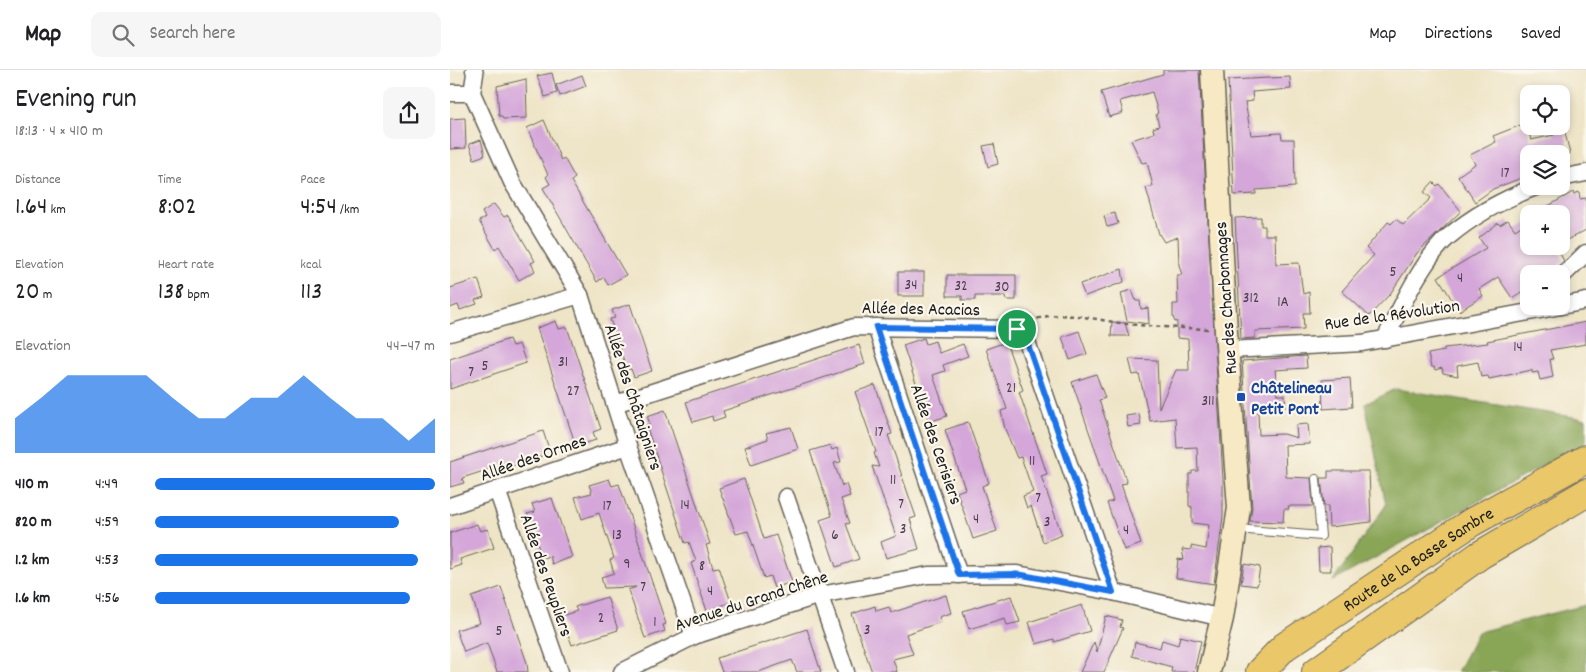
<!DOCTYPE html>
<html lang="en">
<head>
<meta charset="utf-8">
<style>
	:root { --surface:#fff; --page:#f6f6f6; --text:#202124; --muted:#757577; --line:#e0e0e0; --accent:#1a73e8 }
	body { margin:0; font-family:Dekko,sans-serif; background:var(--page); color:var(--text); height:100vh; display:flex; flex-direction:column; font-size:19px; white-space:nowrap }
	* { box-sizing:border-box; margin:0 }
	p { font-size:16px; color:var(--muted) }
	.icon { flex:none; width:28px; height:28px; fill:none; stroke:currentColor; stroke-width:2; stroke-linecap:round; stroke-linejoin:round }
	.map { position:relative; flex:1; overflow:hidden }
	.side { display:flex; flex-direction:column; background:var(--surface); width:450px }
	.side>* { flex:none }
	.buttons { position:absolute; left:1070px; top:15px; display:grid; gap:10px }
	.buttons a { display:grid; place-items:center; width:50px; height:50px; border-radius:10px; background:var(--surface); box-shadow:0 2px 8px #0003; font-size:25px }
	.pin { position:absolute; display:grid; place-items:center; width:42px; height:42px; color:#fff; margin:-21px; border:2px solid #fff; border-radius:50%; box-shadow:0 1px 5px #0007 }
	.round { display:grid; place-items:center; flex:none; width:52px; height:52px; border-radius:10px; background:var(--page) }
	.headline { display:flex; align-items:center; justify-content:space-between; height:85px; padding:0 15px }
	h1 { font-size:28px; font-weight:600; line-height:38px }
	.metrics { display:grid; grid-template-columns:repeat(3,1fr); gap:8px; height:85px; padding:5px 15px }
	.metrics div { display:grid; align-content:center }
	.metrics b { font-size:25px; font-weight:600 }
	.metrics small { font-size:14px; font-weight:400 }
	.metrics p { font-size:14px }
	.chart { height:140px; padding:10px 15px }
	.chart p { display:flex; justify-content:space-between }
	.chart svg { width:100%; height:90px; margin-top:5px; fill:var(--accent); opacity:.7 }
	ul { padding:0 15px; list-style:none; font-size:16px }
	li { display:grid; grid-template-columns:80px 60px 1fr; align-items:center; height:38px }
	li i { height:12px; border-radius:6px; background:var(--accent) }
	header { display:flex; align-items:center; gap:30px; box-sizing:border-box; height:70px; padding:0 25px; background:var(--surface); border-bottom:1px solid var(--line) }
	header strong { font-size:24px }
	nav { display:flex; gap:28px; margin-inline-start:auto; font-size:18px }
	.search { width:350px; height:45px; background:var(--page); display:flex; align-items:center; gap:12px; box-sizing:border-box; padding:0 18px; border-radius:10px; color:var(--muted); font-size:19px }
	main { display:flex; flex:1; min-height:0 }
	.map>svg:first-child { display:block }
	.forest { fill:#89a557; stroke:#52603a }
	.building { fill:#d4a6d9 }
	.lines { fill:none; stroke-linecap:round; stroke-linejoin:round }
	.lane-casing { stroke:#666258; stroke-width:10 }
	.street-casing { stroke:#666258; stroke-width:19 }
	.secondary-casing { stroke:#666258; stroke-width:25 }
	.highway-casing { stroke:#666258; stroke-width:30 }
	.path { stroke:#666258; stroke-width:2.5; stroke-dasharray:4 4; stroke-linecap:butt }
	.lane { stroke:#fff; stroke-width:8 }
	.street { stroke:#fff; stroke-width:16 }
	.secondary { stroke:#f7e9c3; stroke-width:22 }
	.highway { stroke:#eac769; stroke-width:28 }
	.route-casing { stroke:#fff; stroke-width:10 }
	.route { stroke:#1a73e8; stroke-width:6 }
	.transit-dot { fill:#1a4fb4; stroke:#fbf7ec; stroke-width:2 }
	.labels { text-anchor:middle; stroke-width:4.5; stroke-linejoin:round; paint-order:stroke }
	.number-label { font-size:15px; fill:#4a3e4b }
	.street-label { font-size:18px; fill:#1c1c1c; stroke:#fbf7ec }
	.transit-label { font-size:18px; font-weight:bold; fill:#164399; stroke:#fbf7ec; text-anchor:start }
</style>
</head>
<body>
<header>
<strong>Map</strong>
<div class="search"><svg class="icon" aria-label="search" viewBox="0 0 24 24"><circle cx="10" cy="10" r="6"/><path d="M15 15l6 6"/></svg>Search here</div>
<nav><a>Map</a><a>Directions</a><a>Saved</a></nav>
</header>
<main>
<section class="side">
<div class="headline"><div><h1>Evening run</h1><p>18:13 · 4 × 410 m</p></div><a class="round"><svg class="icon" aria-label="share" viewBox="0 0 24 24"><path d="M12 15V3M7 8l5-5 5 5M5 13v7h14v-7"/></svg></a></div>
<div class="metrics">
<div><p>Distance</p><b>1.64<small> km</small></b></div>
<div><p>Time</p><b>8:02</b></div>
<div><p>Pace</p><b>4:54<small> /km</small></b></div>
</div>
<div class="metrics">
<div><p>Elevation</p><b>20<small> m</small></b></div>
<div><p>Heart rate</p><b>138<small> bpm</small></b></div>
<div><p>kcal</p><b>113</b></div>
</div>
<div class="chart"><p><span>Elevation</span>44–47 m</p>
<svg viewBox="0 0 160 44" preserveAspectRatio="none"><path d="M0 44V27L10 17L20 6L30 6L40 6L50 6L60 17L70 27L80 27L90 17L100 17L110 6L120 17L130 27L140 27L150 38L160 27V44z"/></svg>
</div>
<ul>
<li><b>410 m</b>4:49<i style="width:100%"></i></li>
<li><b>820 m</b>4:59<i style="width:87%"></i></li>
<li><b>1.2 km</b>4:53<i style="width:94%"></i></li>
<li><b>1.6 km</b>4:56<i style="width:91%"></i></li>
</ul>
</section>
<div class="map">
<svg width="1136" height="602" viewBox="0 0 1136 602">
	<rect width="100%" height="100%" fill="#fbf7ec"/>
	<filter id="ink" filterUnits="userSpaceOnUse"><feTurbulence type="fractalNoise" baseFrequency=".02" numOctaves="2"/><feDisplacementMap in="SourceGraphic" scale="10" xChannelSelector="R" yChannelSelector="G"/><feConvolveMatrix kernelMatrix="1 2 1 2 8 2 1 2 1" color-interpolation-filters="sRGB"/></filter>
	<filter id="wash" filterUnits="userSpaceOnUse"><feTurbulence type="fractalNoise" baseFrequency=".0096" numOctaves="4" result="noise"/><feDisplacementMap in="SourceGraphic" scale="20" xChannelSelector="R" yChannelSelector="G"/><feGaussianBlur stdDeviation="1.12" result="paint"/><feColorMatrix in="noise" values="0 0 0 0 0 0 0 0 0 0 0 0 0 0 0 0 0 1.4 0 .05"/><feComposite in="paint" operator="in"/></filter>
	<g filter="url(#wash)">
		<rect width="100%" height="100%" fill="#eee4c6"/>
		<g class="forest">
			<polygon points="946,319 1136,349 1136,372 883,511 936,435 915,334"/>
			<polygon points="1136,535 1136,602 1007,602 1028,562"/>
		</g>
		<g id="blocks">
			<g class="building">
				<polygon points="713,0 749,0 773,410 773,447 764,514 726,508 728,489 734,490 732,479 741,480 741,476 756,479 759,455 742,453 742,437 739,436 739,404 742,404 742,401 748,401 747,377 727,378 725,348 700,351 689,304 683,305 679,289 707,290 709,338 726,300 739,300 738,269 727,268 727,251 725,252 723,247 723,234 728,234 727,205 732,205 729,195 728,167 714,172 709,164 696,118 703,116 697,92 692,93 681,70 704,63 703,58 709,56 706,44 708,43 702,22 670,31 673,43 659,47 651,22 713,4"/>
				<polygon points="102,3 107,23 95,27 87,6"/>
				<polygon points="132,5 136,16 110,26 106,15"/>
				<polygon points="840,7 841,19 802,22 803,31 795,32 801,65 831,63 832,69 844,69 845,117 806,120 806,124 784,125 778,10"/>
				<polygon points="76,9 77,48 53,49 52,46 49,46 47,16"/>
				<polygon points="15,48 16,78 0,79 0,49"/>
				<polygon points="94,50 111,90 114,88 125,108 121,111 176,205 158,215 154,207 147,212 93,118 100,114 96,107 98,105 77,58"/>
				<polygon points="1076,53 1081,70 1104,65 1102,57 1113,54 1120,84 1079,84 1079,105 1043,119 1025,132 1008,106 1025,94 1020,85 1046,72 1043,66"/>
				<polygon points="31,70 35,85 24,89 19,74"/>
				<polygon points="544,74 548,94 538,97 533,76"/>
				<polygon points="983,112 987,116 989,114 1011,141 967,183 940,224 919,246 892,221 924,185 916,178 938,152 941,154 946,149 953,155 981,128 974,122"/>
				<polygon points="1123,122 1124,124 1129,122 1130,129 1136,128 1136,160 1111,173 1111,144 1084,144"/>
				<polygon points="44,134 54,147 58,145 85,191 81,193 85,201 69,210 49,176 45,179 29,151 35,148 32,142"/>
				<polygon points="665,143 668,154 657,157 654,146"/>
				<polygon points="811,147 811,156 815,156 815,165 825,165 826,194 849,193 853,224 859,222 860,243 853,243 854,259 805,261 805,268 791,269 785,148"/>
				<polygon points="1058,150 1065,160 1079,151 1079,176 1106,176 1114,191 1098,204 1079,204 1079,217 1062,228 1048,207 1029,219 1033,226 1009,241 988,207 1036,178 1029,168 1048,153 1050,155"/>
				<polygon points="672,199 674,212 635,226 630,214"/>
				<rect x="448" y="202" width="26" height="24"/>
				<polygon points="497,205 566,205 566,230 556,230 555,226 525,226 525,230 512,230 512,226 497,226"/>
				<polygon points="28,209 34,227 25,230 27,234 10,240 8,235 0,238 0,218"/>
				<polygon points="682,220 686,231 690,231 691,239 698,238 699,254 677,251 671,223"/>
				<polygon points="180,234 202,301 184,307 181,299 177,300 160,249 165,248 162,240"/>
				<polygon points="106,251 109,259 117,257 151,359 143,362 146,370 126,376 87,258"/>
				<polygon points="662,252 675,253 679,266 661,266"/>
				<polygon points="1136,252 1136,274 1100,280 1103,289 1100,289 1103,307 1090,310 1088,302 1082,303 1082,300 1039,309 1038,306 1031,307 1028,292 1007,296 1008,306 993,303 992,298 985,300 984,297 981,297 978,284 994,281 994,278 1038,273 1037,271"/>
				<polygon points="629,261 637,284 620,290 612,267"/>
				<polygon points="474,268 476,274 485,271 489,283 513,274 518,286 493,295 495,301 483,305 497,346 479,352 453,275"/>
				<polygon points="59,269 62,276 69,274 76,293 0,319 0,289"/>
				<polygon points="556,272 573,320 569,322 597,404 591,406 612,465 593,472 581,436 577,438 573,426 583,422 571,387 567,388 555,359 551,341 557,339 536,279"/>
				<polygon points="409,275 415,294 273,341 275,347 263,351 262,346 243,352 236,332"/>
				<polygon points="856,286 857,298 825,300 828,325 835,325 836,337 824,338 824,341 808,342 809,365 834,364 847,368 846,355 858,354 860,374 835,375 836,407 861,408 863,436 838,436 839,439 834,439 833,452 800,451 802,437 792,291"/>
				<polygon points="646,304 655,328 649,330 677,413 671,414 691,474 674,480 657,433 663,431 622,312"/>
				<polygon points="900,308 902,337 873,339 872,310"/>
				<polygon points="425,315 442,364 438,365 466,447 460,449 469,479 436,488 431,472 446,466 422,396 429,397 424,383 426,382 405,322"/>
				<polygon points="215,340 260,474 256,475 263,498 269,497 281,532 257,541 241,493 246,491 239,472 235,473 196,355 200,354 197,346"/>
				<polygon points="689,344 691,355 678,357 676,346"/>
				<polygon points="518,352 539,413 532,416 547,461 523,469 507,422 515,419 495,360"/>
				<polygon points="341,357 348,379 301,395 295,377 318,369 316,363"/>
				<polygon points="93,361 99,379 91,382 92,386 41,403 40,399 12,408 14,413 0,417 0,392"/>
				<polygon points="380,375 382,380 387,378 391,392 384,393 392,416 396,414 400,426 391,429 400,453 396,454 409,489 386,497 370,450 382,446 360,381"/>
				<polygon points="878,401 919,401 921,452 879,457 878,436 874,436 871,408 878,408"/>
				<polygon points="159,409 162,416 169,414 216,554 213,555 215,561 195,568 178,520 186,517 154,518 151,507 164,503 160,490 164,488 149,443 132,449 125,427 142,423 139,415"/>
				<polygon points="294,409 314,469 326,465 342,512 324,518 320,506 314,508 298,461 286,464 269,418"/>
				<polygon points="102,428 122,487 102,494 100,486 92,488 77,444 85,442 82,434"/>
				<polygon points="27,454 30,461 38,459 44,478 10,489 12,495 0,499 0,463"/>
				<polygon points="880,477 881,501 869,501 868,478"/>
				<polygon points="794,494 810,497 807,516 791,514"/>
				<polygon points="51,517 77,593 78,602 47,602 37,573 14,582 6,560 30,553 22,527"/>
				<polygon points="496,525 501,543 489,547 491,552 456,564 463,584 443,589 447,602 422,602 402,544 425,536 426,541 439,537 441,543"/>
				<polygon points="561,526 570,552 557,555 555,548 519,559 513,541"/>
				<polygon points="157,527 168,560 122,575 111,546 127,541 125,537"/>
				<polygon points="632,535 640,561 604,572 604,569 586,574 579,552"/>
				<polygon points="656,546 672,550 670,557 673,558 654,602 630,602 644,572 647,582"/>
				<polygon points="357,559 371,602 347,602 342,590 308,602 272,602 267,588"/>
				<polygon points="730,566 751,571 744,602 721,602 722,597 682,586 685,572 710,578 712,570 728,575"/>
			</g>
		</g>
	</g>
	<g filter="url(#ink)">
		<use href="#blocks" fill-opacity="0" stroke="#666258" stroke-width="1"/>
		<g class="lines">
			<g class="lane-casing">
				<polyline id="lane" points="787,459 871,466 866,409"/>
			</g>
			<g class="street-casing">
				<g id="street">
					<polyline points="24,0 25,4 22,23 62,112 130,225 178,376 244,566"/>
					<polyline points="0,23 22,23"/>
					<polyline points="1111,108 1136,103"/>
					<polyline points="1111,207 1136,183"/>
					<polyline points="1111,236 1136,231"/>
					<polyline points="426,257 509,505"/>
					<polyline points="0,263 130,225"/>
					<path d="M935,269C950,239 973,189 998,167C1024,145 1056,128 1088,116"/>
					<polyline points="778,280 912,273 1111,236"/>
					<polyline points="165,334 404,257 567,259 576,269 663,522"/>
					<polyline points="47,420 110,602"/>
					<polyline points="336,427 396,602"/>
					<polyline points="0,436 178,376"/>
					<polyline points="172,602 244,566 370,525 478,505 567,504 663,522 772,548"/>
				</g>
			</g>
			<g class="secondary-casing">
				<polyline id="secondary" points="759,602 772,548 789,438 776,261 762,0"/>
			</g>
			<g class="highway-casing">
				<g id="highway">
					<path id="s1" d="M810,602L834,577L1022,452L1136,389"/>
					<polyline points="866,602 1030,485 1136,423"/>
				</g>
			</g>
			<path class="path" d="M580,252C608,237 648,251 678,254C705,257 732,258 759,259"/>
			<use href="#lane" class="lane"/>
			<use href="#street" class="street"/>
			<use href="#secondary" class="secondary"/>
			<use href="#highway" class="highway"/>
		</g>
	</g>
	<g class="lines" filter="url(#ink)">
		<g class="route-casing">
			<polygon id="route" points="426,257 567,259 576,269 663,522 567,504 509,505"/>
		</g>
		<use href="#route" class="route"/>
	</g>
	<rect class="transit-dot" x="786" y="322" width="10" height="10" rx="2.5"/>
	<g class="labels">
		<g class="number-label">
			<text x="1055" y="107">17</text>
			<text x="943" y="206">5</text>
			<text x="1010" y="212">4</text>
			<text x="461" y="219">34</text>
			<text x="511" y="220">32</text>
			<text x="552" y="221">30</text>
			<text x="801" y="232">312</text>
			<text x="833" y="236">1A</text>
			<text x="1068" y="281">14</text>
			<text x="113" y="296">31</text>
			<text x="35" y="300">5</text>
			<text x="21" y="306">7</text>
			<text x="561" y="322">21</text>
			<text x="123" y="325">27</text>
			<text x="758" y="335">311</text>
			<text x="429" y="366">17</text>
			<text x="582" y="395">11</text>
			<text x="443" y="414">11</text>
			<text x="588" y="432">7</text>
			<text x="451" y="438">7</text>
			<text x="235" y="439">14</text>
			<text x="157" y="440">17</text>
			<text x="526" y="453">4</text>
			<text x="597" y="456">3</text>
			<text x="453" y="463">3</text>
			<text x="676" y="464">4</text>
			<text x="167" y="469">13</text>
			<text x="385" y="469">6</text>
			<text x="177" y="498">9</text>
			<text x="252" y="500">8</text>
			<text x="193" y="521">7</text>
			<text x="260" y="525">4</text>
			<text x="151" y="552">2</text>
			<text x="205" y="556">1</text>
			<text x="417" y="564">3</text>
			<text x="49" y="565">5</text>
		</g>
		<g class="street-label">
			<text transform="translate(775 228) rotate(-94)" y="6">Rue des Charbonnages</text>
			<text transform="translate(471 238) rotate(1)" y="6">Allée des Acacias</text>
			<text transform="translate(942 244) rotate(-8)" y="6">Rue de la Révolution</text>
			<text transform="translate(184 327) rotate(72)" y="6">Allée des Châtaigniers</text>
			<text transform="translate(487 374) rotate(71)" y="6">Allée des Cerisiers</text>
			<text transform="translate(83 387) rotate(-19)" y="6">Allée des Ormes</text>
			<text dy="6" stroke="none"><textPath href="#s1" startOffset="195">Route de la Basse Sambre</textPath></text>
			<text transform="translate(97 505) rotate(71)" y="6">Allée des Peupliers</text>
			<text transform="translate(301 530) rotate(-18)" y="6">Avenue du Grand Chêne</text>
		</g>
		<g class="transit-label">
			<text x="801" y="323">Châtelineau<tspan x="801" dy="21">Petit Pont</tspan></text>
		</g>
	</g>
</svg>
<div class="buttons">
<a><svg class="icon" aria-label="locate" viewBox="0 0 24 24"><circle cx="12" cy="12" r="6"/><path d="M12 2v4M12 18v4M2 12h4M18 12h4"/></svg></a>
<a><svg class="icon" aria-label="layers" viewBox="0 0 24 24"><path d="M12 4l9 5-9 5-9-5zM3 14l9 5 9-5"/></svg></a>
<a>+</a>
<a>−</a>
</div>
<div class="pin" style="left:567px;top:259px;background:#1e9e55"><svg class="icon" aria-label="arrive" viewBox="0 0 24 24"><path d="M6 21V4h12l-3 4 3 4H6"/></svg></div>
</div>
</main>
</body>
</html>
